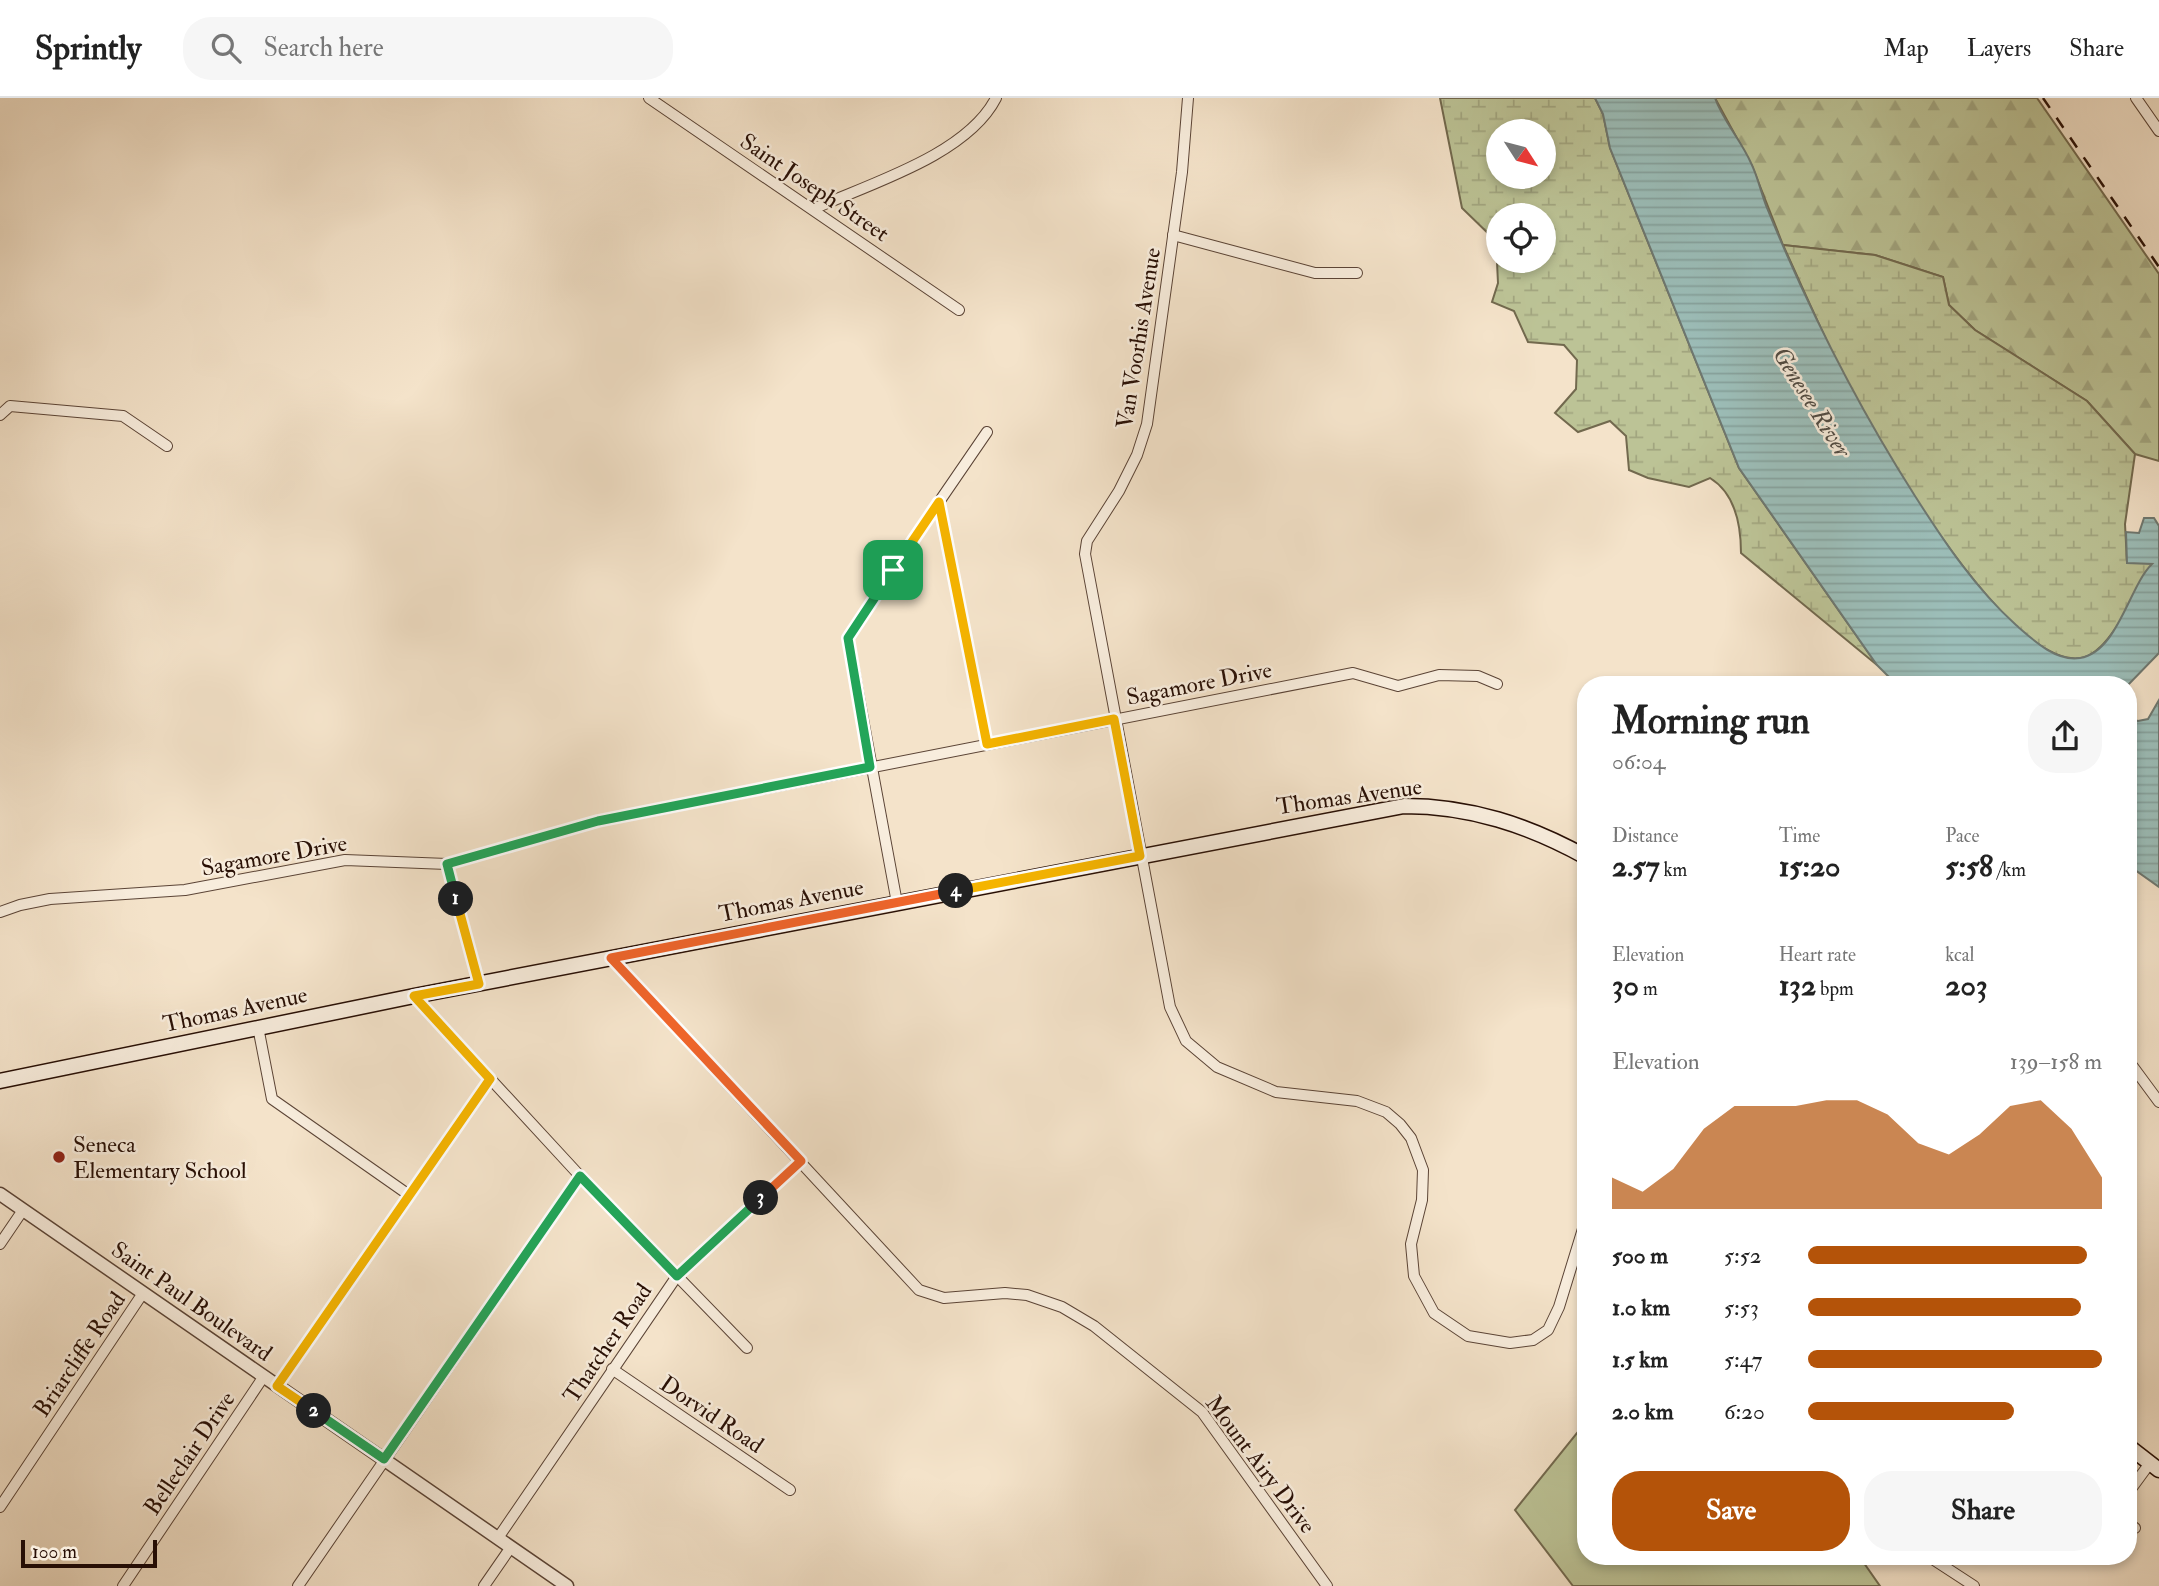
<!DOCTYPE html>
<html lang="en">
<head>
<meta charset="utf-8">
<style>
	:root { --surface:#fff; --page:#f6f6f6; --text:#222; --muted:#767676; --line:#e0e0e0; --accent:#b45309 }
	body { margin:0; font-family:"IM FELL Double Pica",serif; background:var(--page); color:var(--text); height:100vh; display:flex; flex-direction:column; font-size:26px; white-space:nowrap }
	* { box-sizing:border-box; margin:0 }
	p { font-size:23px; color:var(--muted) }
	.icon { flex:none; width:38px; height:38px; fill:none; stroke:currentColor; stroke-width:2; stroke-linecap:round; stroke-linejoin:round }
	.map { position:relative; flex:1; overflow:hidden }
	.side { position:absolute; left:1577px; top:578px; width:560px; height:889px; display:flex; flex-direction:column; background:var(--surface); border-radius:28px; box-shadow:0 4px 10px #0003 }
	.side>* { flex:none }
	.needle { width:46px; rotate:126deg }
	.buttons { position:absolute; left:1486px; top:21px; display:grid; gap:14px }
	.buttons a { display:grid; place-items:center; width:70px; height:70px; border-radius:50%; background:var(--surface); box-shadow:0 4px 10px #0003; font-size:35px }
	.scale { position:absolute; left:21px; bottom:18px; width:136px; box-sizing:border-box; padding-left:7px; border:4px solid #280f05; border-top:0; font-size:19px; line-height:24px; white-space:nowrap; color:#280f05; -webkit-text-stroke:5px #f8eddd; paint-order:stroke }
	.pin { position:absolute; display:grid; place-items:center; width:60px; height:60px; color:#fff; margin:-30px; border-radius:14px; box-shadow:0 4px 10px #0006 }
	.km { position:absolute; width:35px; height:35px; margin:-18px; border-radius:50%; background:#222; color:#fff; font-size:19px; line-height:35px; text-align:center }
	.round { display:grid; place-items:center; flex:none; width:74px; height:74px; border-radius:28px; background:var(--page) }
	.summary { display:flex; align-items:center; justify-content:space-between; height:119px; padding:0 35px }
	h1 { font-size:38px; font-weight:800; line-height:52px }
	.metrics { display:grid; grid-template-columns:repeat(3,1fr); gap:10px; height:119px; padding:7px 35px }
	.metrics div { display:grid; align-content:center }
	.metrics b { font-size:30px; font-weight:800 }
	.metrics small { font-size:19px; font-weight:400 }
	.metrics p { font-size:19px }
	.chart { height:196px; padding:14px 35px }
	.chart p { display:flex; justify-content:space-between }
	.chart svg { width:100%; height:126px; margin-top:7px; fill:var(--accent); opacity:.7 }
	.action { display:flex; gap:14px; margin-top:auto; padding:14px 35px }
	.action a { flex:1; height:80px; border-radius:28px; background:var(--accent); color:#fff; font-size:28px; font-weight:800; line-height:80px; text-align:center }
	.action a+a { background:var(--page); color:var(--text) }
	ul { padding:0 35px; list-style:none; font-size:23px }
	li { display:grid; grid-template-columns:112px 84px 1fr; align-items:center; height:52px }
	li i { height:18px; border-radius:9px; background:var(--accent) }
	header { display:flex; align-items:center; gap:42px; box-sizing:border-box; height:98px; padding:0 35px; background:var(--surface); border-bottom:2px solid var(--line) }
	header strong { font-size:33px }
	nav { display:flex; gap:38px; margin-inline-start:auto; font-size:24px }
	.search { width:490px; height:63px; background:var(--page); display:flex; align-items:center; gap:18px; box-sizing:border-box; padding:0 24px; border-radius:28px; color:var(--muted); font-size:26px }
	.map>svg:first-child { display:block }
	.green { fill:#bcc396; stroke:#72694e; stroke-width:2 }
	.forest { fill:url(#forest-firs); stroke:#72694e; stroke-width:2 }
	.wetland { fill:url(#wetland-marsh); stroke:#72694e; stroke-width:2; fill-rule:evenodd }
	.water { fill:url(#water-rules); stroke:#6e7871; stroke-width:2 }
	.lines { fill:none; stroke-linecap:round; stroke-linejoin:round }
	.minor-casing { stroke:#5b4436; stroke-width:12 }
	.tertiary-casing { stroke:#5b4436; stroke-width:15 }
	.secondary-casing { stroke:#280f05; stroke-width:17 }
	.minor { stroke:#f8eddd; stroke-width:10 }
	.tertiary { stroke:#f8eddd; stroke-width:12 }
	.secondary { stroke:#f8eddd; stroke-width:14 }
	.rail { stroke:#280f05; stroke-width:2.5; stroke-dasharray:12 12; stroke-linecap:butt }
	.split-1-casing { stroke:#fff; stroke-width:14 }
	.split-2-casing { stroke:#fff; stroke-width:14 }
	.split-3-casing { stroke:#fff; stroke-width:14 }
	.split-4-casing { stroke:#fff; stroke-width:14 }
	.split-5-casing { stroke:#fff; stroke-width:14 }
	.split-1 { stroke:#22a559; stroke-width:9 }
	.split-2 { stroke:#f5b400; stroke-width:9 }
	.split-3 { stroke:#22a559; stroke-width:9 }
	.split-4 { stroke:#f0652b; stroke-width:9 }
	.split-5 { stroke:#f5b400; stroke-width:9 }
	.poi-dot { fill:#8f2418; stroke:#f8eddd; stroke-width:2.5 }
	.labels { text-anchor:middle; stroke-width:5; stroke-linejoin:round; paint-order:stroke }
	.street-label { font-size:23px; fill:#280f05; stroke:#f8eddd }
	.poi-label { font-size:23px; fill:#280f05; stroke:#f8eddd; text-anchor:start }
	.water-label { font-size:24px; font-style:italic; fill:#514c44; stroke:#f8eddd }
</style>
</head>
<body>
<header>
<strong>Sprintly</strong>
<div class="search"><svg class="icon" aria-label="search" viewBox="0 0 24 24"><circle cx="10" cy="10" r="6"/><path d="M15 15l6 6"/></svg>Search here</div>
<nav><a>Map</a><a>Layers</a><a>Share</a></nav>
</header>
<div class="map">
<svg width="2159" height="1488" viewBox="0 0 2159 1488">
	<defs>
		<pattern id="forest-firs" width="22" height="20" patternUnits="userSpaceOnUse" patternTransform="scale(1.75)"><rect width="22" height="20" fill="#bcc396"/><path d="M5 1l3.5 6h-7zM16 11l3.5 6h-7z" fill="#a2a680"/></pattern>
		<pattern id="wetland-marsh" width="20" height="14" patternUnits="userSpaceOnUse" patternTransform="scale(1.75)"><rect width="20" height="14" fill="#bcc396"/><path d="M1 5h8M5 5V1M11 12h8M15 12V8" fill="none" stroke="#a2a680"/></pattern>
		<pattern id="water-rules" width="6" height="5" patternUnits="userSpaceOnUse" patternTransform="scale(1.75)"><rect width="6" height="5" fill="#9cbeb9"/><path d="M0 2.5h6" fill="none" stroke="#86a29e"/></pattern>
	</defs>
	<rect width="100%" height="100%" fill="#f4e3ca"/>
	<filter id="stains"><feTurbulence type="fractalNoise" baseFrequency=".00286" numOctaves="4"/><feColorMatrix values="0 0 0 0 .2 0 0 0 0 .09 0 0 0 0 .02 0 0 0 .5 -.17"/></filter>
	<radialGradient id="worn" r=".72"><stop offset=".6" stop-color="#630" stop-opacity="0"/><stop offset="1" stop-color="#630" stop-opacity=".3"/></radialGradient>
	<polygon class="green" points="1585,1325 1586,1458 1859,1458 1880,1488 1573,1488 1515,1412"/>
	<polygon class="forest" points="1715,0 2037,0 2159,176 2159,363 2135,356 2087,303 1975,232 1949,207 1943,179 1875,157 1783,147 1752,68"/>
	<g class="wetland">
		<path d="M1440,0H1595L1603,16L1610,50L1739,370L1877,567L1741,455C1741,427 1736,396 1710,380L1689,389L1648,380L1629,372L1626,338L1610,323L1578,334L1555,315L1576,291L1577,262L1564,247L1528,244L1514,213L1492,204L1498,185L1496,143L1462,110ZM1498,33H1544V79H1498ZM1498,117H1544V163H1498Z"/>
		<path d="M1783,147L1875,157L1943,179L1949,207L1975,232L2087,303L2135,356L2125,426L2127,464L2153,465C2136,489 2112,555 2081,560C2011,571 1883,353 1853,297C1828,248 1806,197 1783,147Z"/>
	</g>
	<g class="water">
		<path d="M1595,0H1715C1723,23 1741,42 1751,65C1758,79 1761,95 1767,110C1808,210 1857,307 1915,398C1945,445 1975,490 2016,527C2033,542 2056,564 2080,560C2118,554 2129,488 2152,466L2127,465L2126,434L2139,435L2144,420H2154L2159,428V555L2128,587L1896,586L1877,567L1739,370L1610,50L1603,16Z"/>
		<polygon points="2159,602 2159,789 2128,767 2128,620 2138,623 2148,621"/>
	</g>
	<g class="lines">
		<g class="minor-casing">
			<g id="minor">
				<polyline points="649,0 959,212"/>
				<polyline points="1188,0 1182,74 1147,326 1137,357 1119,393 1087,443 1085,456 1170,909 1186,943 1217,969 1276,994 1357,1003 1386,1014 1400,1026 1411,1040 1423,1072 1422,1102 1411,1146 1414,1178 1434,1215 1468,1238 1510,1245 1533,1242 1548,1232 1559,1209 1586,1121"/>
				<polyline points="2136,0 2159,33"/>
				<path d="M813,111C869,86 967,57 996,0"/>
				<polyline points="1173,137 1315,175 1357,175"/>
				<polyline points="0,317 10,308 123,318 167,348"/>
				<polyline points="987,646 939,404 987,334"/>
				<polyline points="447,766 479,886"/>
				<polyline points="897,805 848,540 939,404"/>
				<polyline points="0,814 20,807 50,801 185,792 345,762 447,766 598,723 1353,575 1398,588 1439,577 1478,578 1497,586"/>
				<polyline points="611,860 919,1192 944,1200 1005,1195 1027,1197 1062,1209 1094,1228 1202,1314 1327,1488"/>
				<polyline points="414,898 580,1078 747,1250"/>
				<polyline points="258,929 272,1001 409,1097"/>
				<polyline points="2128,962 2159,1004"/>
				<polyline points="0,1146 23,1112"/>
				<polyline points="612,1271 790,1392"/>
				<polyline points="277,1288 490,981"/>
				<polyline points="2128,1395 2150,1365"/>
				<polyline points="0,1409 143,1195"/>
				<polyline points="2128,1425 2135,1430"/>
				<polyline points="498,1440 677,1178 801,1063"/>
				<polyline points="1928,1458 1974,1488"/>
				<polyline points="123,1488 264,1278"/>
				<polyline points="298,1488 580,1078"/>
				<polyline points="484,1488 511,1449"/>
			</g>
		</g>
		<g class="tertiary-casing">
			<polyline id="tertiary" points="0,1096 567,1488"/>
		</g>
		<g class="secondary-casing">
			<g id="secondary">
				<path d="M0,983L414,898L1404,708C1470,708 1528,727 1586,759"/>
				<polyline points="2128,1348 2159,1372"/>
			</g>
		</g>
		<use href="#minor" class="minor"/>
		<use href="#tertiary" class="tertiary"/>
		<use href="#secondary" class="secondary"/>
		<polyline class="rail" points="2043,0 2159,169"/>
	</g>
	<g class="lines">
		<g class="split-1-casing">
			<polyline id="split-1" points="456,801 447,766 598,723 870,669 848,540 893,472"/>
		</g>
		<g class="split-2-casing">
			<polyline id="split-2" points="314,1313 277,1288 490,981 414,898 479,886 456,801"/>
		</g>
		<g class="split-3-casing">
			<polyline id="split-3" points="314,1313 384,1361 580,1078 677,1178 761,1100"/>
		</g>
		<g class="split-4-casing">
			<polyline id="split-4" points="761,1100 801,1063 611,860 956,793"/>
		</g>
		<g class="split-5-casing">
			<polyline id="split-5" points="893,472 939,404 987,646 1114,621 1140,758 956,793"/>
		</g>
		<use href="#split-1" class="split-1"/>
		<use href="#split-2" class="split-2"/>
		<use href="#split-3" class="split-3"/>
		<use href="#split-4" class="split-4"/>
		<use href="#split-5" class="split-5"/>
	</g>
	<circle class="poi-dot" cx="59" cy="1059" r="7"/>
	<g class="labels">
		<g class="street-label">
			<text transform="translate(815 89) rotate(34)" y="8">Saint Joseph Street</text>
			<text transform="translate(1138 240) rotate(-81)" y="8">Van Voorhis Avenue</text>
			<text transform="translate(1199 585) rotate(-11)" y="8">Sagamore Drive</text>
			<text transform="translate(1349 698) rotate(-8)" y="8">Thomas Avenue</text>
			<text transform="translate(274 757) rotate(-10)" y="8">Sagamore Drive</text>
			<text transform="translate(791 802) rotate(-11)" y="8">Thomas Avenue</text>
			<text transform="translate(235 911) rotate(-12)" y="8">Thomas Avenue</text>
			<text transform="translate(192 1203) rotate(35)" y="8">Saint Paul Boulevard</text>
			<text transform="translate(607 1245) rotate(-56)" y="8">Thatcher Road</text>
			<text transform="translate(79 1256) rotate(-56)" y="8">Briarcliffe Road</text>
			<text transform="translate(712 1316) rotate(34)" y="8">Dorvid Road</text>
			<text transform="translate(189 1355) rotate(-56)" y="8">Belleclair Drive</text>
			<text transform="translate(1261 1366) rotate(53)" y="8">Mount Airy Drive</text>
		</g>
		<g class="poi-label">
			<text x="73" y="1054">Seneca<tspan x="73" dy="26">Elementary School</tspan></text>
		</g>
		<g class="water-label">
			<text transform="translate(1812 304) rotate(58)" y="8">Genesee River</text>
		</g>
	</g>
	<rect width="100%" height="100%" filter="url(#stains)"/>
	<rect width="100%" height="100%" fill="url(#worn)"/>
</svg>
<div class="buttons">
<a><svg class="needle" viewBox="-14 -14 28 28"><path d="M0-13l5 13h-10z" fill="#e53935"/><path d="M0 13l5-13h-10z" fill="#767676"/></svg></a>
<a><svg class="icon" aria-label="locate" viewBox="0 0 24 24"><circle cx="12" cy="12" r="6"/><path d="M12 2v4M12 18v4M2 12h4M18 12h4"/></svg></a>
</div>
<div class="scale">100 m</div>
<div class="pin" style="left:893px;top:472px;background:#1e9e55"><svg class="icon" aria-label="arrive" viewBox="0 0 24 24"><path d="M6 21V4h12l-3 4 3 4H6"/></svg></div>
<b class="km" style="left:456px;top:801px">1</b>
<b class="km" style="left:314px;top:1313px">2</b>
<b class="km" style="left:761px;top:1100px">3</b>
<b class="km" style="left:956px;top:793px">4</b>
<section class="side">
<div class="summary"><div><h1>Morning run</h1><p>06:04</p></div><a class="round"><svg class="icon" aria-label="share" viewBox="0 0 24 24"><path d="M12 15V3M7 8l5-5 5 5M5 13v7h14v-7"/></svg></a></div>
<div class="metrics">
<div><p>Distance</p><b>2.57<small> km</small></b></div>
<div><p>Time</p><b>15:20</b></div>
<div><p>Pace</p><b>5:58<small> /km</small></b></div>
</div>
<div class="metrics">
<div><p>Elevation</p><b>30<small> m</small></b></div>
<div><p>Heart rate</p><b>132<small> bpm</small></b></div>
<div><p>kcal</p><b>203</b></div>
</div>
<div class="chart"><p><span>Elevation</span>139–158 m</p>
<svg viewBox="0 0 160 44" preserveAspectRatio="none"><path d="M0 44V33L10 38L20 30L30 16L40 8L50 8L60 8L70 6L80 6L90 11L100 21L110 25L120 18L130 8L140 6L150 16L160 33V44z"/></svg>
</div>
<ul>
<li><b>500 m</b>5:52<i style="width:95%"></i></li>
<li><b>1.0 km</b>5:53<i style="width:93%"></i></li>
<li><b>1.5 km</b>5:47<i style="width:100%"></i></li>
<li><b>2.0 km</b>6:20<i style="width:70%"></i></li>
</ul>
<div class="action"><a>Save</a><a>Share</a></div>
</section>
</div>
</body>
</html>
